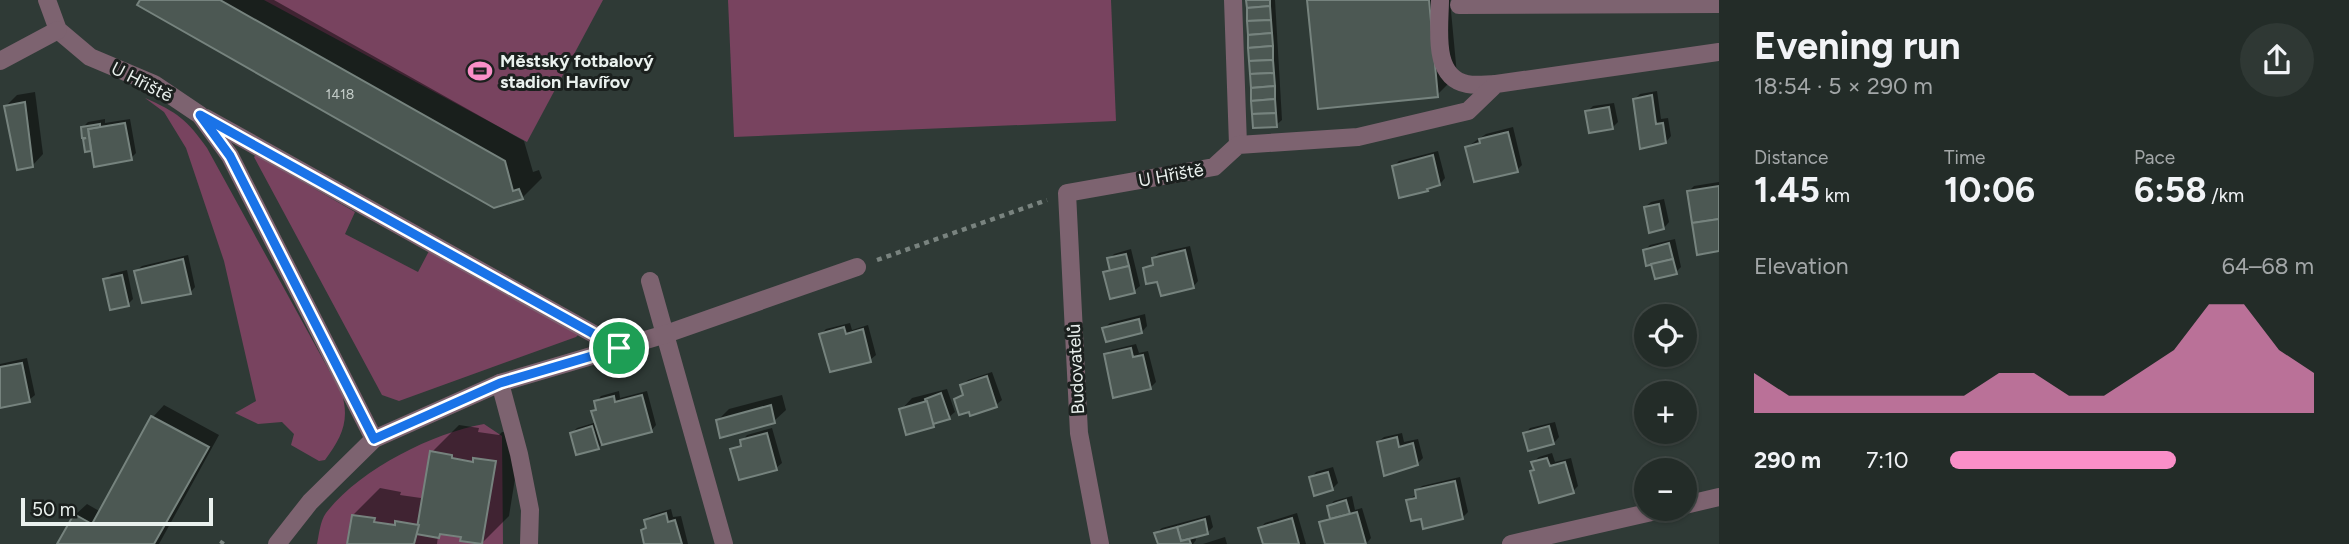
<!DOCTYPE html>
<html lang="en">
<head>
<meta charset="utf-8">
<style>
	:root { --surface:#232c28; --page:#2f3834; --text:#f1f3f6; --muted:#a3a7a8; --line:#404845; --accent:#fa8fc8 }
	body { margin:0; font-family:Figtree,sans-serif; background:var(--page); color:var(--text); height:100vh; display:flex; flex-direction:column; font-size:26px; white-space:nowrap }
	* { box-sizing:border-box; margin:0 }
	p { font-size:23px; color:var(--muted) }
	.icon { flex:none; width:38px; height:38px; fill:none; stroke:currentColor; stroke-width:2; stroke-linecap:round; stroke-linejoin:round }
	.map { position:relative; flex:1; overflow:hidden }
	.details { display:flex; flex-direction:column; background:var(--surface); width:630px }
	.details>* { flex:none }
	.tools { position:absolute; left:1634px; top:304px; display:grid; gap:14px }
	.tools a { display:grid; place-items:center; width:63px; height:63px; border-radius:50%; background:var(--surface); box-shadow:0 2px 5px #0004,0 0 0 2px var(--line); font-size:35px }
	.scale { position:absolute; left:21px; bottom:18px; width:192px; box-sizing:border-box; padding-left:7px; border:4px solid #eaf1ee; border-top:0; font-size:19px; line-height:24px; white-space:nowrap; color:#eaf1ee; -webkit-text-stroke:5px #1b201e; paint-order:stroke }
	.pin { position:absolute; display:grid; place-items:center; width:60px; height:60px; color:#fff; margin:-30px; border:4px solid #fff; border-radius:50%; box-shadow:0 2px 7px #0007 }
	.round { display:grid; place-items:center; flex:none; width:74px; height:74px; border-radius:37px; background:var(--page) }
	.headline { display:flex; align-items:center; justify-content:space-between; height:119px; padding:0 35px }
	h1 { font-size:38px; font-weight:700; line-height:52px }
	.stats { display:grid; grid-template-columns:repeat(3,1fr); gap:10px; height:119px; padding:7px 35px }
	.stats div { display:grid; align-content:center }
	.stats b { font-size:35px; font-weight:700 }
	.stats small { font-size:19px; font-weight:400 }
	.stats p { font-size:19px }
	.chart { height:196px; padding:14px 35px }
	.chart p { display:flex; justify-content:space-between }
	.chart svg { width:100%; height:126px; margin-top:7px; fill:var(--accent); opacity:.7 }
	ul { padding:0 35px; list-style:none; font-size:23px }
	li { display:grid; grid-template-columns:112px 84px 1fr; align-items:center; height:52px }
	li i { height:18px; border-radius:9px; background:var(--accent) }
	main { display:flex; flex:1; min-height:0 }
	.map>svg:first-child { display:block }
	.green { fill:#78435f }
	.shadow { fill:#0007 }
	.building { fill:#4c5853; stroke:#76837e; stroke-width:2 }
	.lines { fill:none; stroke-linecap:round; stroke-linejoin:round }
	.path { stroke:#79837f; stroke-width:4.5; stroke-dasharray:5 5; stroke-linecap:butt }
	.minor { stroke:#7d6370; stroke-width:18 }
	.route-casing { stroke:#fff; stroke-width:14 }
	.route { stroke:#1a73e8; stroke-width:9 }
	.labels { text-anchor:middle; stroke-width:6; stroke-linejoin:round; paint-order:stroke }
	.number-label { font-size:14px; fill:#c2cbc7 }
	.poi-label { font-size:18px; font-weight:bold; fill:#eaf1ee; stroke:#1b201e; text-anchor:start }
	.street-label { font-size:18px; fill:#eaf1ee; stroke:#1b201e }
</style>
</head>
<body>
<main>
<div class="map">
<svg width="1719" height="544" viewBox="0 0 1719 544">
	<rect width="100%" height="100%" fill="#2f3a36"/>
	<g class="green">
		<polygon points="264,0 603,0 527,142"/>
		<polygon points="728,0 1111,0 1116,121 734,137"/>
		<path d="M145,98C177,112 187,120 207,148L342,394C350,422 341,438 325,460L319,461L291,445L294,434L282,422L258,424L235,413L256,401L224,261L186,148L164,112Z"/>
		<polygon points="256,155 355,212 345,234 418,272 429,251 580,333 576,337 399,401 382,395 254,157"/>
		<path d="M484,424L502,436L503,544H317C319,535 320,521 326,513C359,470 432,433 484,424Z"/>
	</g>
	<g class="shadow">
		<polygon points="142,0 274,0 524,141 533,172 539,170 542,178 522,198"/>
		<polygon points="1248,0 1275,0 1282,120 1276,125"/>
		<polygon points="1309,0 1450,0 1457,75 1437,95"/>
		<polygon points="1657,91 1661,119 1668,118 1671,136 1666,142 1634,100 1640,94"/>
		<polygon points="35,92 43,154 32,166 6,106 17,95"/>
		<polygon points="1614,103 1618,122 1612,128 1587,112 1593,106"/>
		<polygon points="105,119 105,123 130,119 136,153 131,158 93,149 86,150 82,128 88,122"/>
		<polygon points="1513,127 1522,165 1517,170 1467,147 1486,134"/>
		<polygon points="1438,151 1445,178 1440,184 1394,166 1399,161"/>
		<polygon points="1719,182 1719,249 1689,191 1694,186"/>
		<polygon points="1664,199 1669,222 1664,228 1645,207 1651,202"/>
		<polygon points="1675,239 1681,267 1676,272 1653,262 1645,250 1650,245"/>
		<polygon points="1190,246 1198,281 1193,287 1145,269 1154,262 1153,258 1159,253"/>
		<polygon points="1131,249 1140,286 1134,291 1105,273 1111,268 1109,259 1114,254"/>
		<polygon points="188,255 195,287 190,293 136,271 142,266"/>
		<polygon points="127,270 133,299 128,304 105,280 111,274"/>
		<polygon points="1145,314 1147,326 1142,332 1104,328 1110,323"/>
		<polygon points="850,323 852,330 868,325 876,355 870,360 821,334 826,329"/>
		<polygon points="1136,344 1139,353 1148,351 1156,382 1150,388 1106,355 1111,350"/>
		<polygon points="27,358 35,395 29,400 0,406 0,364"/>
		<polygon points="992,372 1002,400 996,405 970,409 956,399 964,393 962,385 968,380"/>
		<polygon points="947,389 955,412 949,417 937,421 933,425 901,410 912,398"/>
		<polygon points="619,391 620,398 647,391 656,425 651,431 602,443 598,448 572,433 577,428 597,422 593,412 597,408 596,402 601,396"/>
		<polygon points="782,395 786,410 774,421 718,420 729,409"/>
		<polygon points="164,405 219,435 159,544 59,544 75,515 87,504 101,512 153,417"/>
		<polygon points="1555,422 1559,437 1554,443 1525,434 1530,428"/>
		<polygon points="459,425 479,428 478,432 499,435 502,432 522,435 509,516 482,543 463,535 442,532 438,536 437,544 349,544 353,515 380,488 401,492 400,495 421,498 424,495 432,452"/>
		<polygon points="772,428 782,463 776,468 732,449 742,443 742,441 747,435"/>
		<polygon points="1402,433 1404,442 1418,439 1423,458 1417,464 1378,442 1384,437"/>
		<polygon points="1552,453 1555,462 1571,458 1578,486 1573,491 1535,469 1533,462 1539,457"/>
		<polygon points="1333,467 1338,483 1332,489 1311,478 1316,472"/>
		<polygon points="1460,477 1468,512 1463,517 1422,517 1408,500 1417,494 1416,491 1422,486"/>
		<polygon points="1352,496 1355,510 1362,508 1371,538 1366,544 1327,544 1321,523 1331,516 1329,506 1334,501"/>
		<polygon points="671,509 673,517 681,516 688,544 646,544 643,530 647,526 646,520 651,515"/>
		<polygon points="1297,513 1306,544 1265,544 1260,528 1265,523"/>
		<polygon points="1210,515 1213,527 1208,532 1195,536 1196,540 1193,544 1159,544 1156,533 1162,528"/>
		<polygon points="1225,537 1227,544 1203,544"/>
	</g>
	<g class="building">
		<polygon points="140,0 220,0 505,161 513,191 519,189 523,199 494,208 137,5"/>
		<polygon points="1246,0 1270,0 1270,6 1247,8"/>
		<polygon points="1307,0 1429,0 1438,97 1318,109"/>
		<polygon points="1270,6 1271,20 1247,21 1247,8"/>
		<polygon points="1271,20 1272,33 1248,35 1247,21"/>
		<polygon points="1272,33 1273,46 1248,48 1248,35"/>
		<polygon points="1273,46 1273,60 1249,61 1248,48"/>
		<polygon points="1273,60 1274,73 1250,74 1249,61"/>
		<polygon points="1274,73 1275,86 1251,88 1250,74"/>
		<polygon points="1275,86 1275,99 1251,101 1251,88"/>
		<polygon points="1652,95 1656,124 1663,123 1666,143 1640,149 1633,99"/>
		<polygon points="1275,99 1276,113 1252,114 1251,101"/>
		<polygon points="25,102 33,167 17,170 4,106"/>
		<polygon points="1609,107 1613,129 1589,133 1585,111"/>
		<polygon points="1276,113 1277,127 1253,128 1252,114"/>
		<polygon points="125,123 132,160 94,167 88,129"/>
		<polygon points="100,124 100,127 88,129 91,151 85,152 83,139 86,138 82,138 81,127"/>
		<polygon points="1508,132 1518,172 1474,182 1465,147 1480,143 1479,139"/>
		<polygon points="1433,155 1440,185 1427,189 1428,191 1399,198 1392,166"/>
		<polygon points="1719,186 1719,219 1692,223 1687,191"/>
		<polygon points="1659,204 1664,229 1649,233 1644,207"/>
		<polygon points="1719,219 1719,251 1697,255 1692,223"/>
		<polygon points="1669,243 1673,259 1646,266 1643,250"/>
		<polygon points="1185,250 1194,288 1161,296 1157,282 1146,284 1143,268 1153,265 1152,258"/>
		<polygon points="1126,254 1129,266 1110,271 1107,258"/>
		<polygon points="183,259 191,294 142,303 134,271"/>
		<polygon points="1673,259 1677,274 1655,279 1651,264"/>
		<polygon points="1129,266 1135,293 1110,299 1103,272"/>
		<polygon points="122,275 129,306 110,310 103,279"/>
		<polygon points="1139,319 1142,333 1106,342 1102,328"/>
		<polygon points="844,327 846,334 863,329 871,362 830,372 819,334"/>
		<polygon points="1131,348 1133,357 1143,355 1151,389 1113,398 1104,354"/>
		<polygon points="22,363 30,402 0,408 0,367"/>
		<polygon points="987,376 997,407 970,416 969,412 959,415 954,399 963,395 960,385"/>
		<polygon points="941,393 950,419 933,424 925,399"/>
		<polygon points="642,395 652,432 602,445 591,411 596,410 594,401 614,396 615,402"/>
		<polygon points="927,401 934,427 906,435 899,409"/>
		<polygon points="771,405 775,423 720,438 716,420"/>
		<polygon points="151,416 209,447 154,544 57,544 74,514 92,524"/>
		<polygon points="592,426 599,449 576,455 570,433"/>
		<polygon points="1549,426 1554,444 1528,451 1523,433"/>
		<polygon points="767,433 777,470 739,480 730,449 741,446 740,440"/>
		<polygon points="1397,437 1399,447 1413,443 1418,465 1384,476 1377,442"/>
		<polygon points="430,451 452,455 452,458 473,462 473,458 496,461 482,544 460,541 461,537 440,534 439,538 416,534"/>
		<polygon points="1547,458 1550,466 1565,462 1574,493 1539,503 1530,471 1534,470 1531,462"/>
		<polygon points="1328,472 1333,490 1314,496 1309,477"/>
		<polygon points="1455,481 1463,519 1423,529 1421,519 1411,521 1406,500 1416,498 1415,490"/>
		<polygon points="1346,500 1350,514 1330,519 1327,506"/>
		<polygon points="1357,512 1366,544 1325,544 1319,522"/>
		<polygon points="666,513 668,522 675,520 682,544 644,544 641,530 646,528 644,520"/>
		<polygon points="352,515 375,518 374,522 395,525 395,521 419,525 414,544 347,544"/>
		<polygon points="1292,518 1299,544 1263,544 1258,528"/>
		<polygon points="1205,519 1208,534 1181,541 1177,527"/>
		<polygon points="1177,527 1181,541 1189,539 1191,544 1158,544 1154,533"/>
	</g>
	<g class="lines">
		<g class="path">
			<polyline points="877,260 1047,200"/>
			<polyline points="221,544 223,541"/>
		</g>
		<g class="minor">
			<polyline points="47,0 58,30 90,57 154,84 200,115 230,156 374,439"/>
			<polyline points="1233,0 1238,145"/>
			<path d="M1440,0C1440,26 1431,77 1467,84C1476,86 1487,84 1496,84"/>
			<polyline points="1459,5 1719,4"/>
			<polyline points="0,61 58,30"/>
			<polyline points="206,118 619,348"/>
			<polyline points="650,281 724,544"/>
			<polyline points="500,383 519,454 530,510 529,544"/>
			<polyline points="1685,505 1719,497"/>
			<polyline points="277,544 310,502 374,439 500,383 666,334 857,267"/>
			<polyline points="1100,544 1079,433 1067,193 1214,167 1238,145 1358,137 1468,111 1496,84 1719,52"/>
			<polyline points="1511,544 1665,509"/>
		</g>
	</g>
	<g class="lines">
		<g class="route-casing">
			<polygon id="route" points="200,115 619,348 500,383 374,439 230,156"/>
		</g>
		<use href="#route" class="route"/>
	</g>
	<defs>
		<g id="stadium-bare" transform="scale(1.89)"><path d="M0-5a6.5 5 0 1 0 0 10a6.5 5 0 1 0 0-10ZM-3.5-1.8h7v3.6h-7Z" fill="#fa8fc8" stroke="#1b201e" stroke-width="2.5" paint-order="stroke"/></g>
	</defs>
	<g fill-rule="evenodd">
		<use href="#stadium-bare" x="480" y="71"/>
	</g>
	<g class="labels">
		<g class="number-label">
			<text x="340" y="99">1418</text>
		</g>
		<g class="poi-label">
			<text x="500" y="67">Městský fotbalový<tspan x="500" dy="21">stadion Havířov</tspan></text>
		</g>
		<g class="street-label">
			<text transform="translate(142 82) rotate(27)" y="6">U Hřiště</text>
			<text transform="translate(1171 175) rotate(-10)" y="6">U Hřiště</text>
			<text transform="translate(1076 369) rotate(-93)" y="6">Budovatelů</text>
		</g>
	</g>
</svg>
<div class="tools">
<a><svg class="icon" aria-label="locate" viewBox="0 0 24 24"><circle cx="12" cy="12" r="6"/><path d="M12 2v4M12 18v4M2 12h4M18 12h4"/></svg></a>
<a>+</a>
<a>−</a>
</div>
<div class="scale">50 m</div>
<div class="pin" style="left:619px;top:348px;background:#1e9e55"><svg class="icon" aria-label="arrive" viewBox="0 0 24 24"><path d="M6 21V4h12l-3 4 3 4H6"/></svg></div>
</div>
<section class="details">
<div class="headline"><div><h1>Evening run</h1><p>18:54 · 5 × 290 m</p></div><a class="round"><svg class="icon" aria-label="share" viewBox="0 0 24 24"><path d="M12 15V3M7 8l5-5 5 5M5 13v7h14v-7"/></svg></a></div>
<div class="stats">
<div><p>Distance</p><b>1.45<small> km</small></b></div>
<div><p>Time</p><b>10:06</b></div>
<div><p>Pace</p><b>6:58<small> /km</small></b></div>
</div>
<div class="chart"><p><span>Elevation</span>64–68 m</p>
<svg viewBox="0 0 160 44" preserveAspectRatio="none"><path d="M0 44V30L10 38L20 38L30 38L40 38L50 38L60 38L70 30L80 30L90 38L100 38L110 30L120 22L130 6L140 6L150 22L160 30V44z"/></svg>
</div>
<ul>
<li><b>290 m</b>7:10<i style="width:62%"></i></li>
</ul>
</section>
</main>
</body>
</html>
